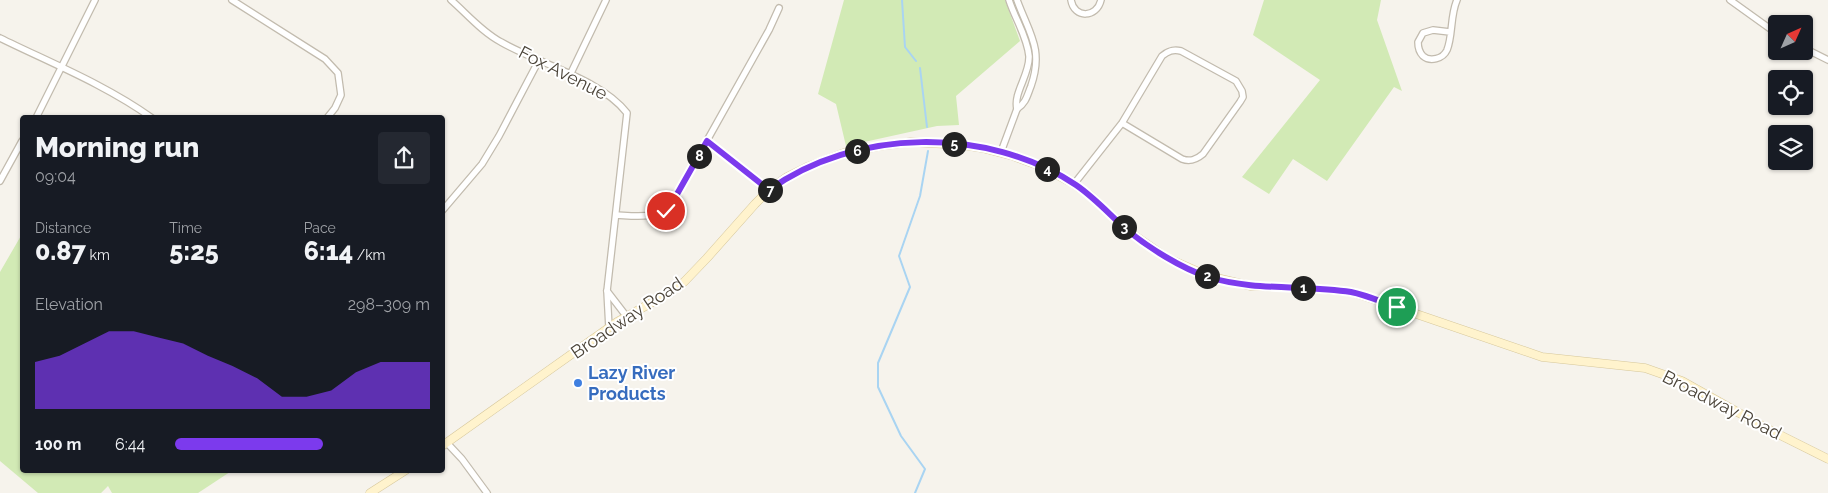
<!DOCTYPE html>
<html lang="en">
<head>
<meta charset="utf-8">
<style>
	:root { --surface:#171b24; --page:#242831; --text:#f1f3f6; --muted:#9ea1a6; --accent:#7c3aed }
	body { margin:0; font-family:Raleway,sans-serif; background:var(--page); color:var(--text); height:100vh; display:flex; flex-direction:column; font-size:19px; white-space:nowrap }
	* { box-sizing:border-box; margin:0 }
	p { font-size:16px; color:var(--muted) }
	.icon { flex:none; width:28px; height:28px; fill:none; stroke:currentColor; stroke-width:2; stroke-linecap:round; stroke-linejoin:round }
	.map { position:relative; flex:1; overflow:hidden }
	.details { position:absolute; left:20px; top:115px; width:425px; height:358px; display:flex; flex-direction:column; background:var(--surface); border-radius:5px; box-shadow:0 1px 4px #0004 }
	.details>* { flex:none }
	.needle { width:32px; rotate:45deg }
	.tools { position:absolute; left:1768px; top:15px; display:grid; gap:10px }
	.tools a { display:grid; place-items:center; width:45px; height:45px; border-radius:5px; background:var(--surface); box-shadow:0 1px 4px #0004; font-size:25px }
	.pin { position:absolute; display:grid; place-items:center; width:42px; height:42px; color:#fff; margin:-21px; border:2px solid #fff; border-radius:50%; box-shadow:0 1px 5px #0007 }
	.km { position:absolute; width:25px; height:25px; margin:-12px; border-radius:50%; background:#222; color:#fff; font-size:14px; line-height:25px; text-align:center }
	.round { display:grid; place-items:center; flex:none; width:52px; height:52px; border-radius:5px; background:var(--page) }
	.summary { display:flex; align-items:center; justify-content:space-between; height:85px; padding:0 15px }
	h1 { font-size:28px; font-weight:800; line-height:38px }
	.figures { display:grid; grid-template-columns:repeat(3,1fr); gap:8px; height:85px; padding:5px 15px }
	.figures div { display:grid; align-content:center }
	.figures b { font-size:25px; font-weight:800 }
	.figures small { font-size:14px; font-weight:400 }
	.figures p { font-size:14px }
	.chart { height:140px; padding:10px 15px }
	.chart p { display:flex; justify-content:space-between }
	.chart svg { width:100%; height:90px; margin-top:5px; fill:var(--accent); opacity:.7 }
	ul { padding:0 15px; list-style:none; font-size:16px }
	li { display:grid; grid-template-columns:80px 60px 1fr; align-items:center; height:38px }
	li i { height:12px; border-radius:6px; background:var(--accent) }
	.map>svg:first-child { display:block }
	.green { fill:#d2eab5 }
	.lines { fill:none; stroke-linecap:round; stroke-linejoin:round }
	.stream { stroke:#a9d4f2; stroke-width:2 }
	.minor-casing { stroke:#c2bbae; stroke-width:8 }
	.secondary-casing { stroke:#d6c79b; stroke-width:9 }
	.minor { stroke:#fff; stroke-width:5.5 }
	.secondary { stroke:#fff3cd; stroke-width:8 }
	.route-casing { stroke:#fff; stroke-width:10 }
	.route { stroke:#7c3aed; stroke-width:6 }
	.shop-dot { fill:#3f7fe0; stroke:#fff; stroke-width:2 }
	.labels { text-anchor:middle; stroke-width:4; stroke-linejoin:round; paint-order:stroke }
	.street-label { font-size:18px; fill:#4b4439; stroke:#fff }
	.shop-label { font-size:18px; font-weight:bold; fill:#366cbe; stroke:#fff; text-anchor:start }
</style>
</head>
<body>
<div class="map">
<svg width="1828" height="493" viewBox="0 0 1828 493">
	<rect width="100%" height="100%" fill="#f6f3ec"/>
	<g class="green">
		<polygon points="844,0 1005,0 1020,41 956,96 959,125 937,126 846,146 836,104 818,94"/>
		<polygon points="1264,0 1381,0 1377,20 1402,91 1394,87 1327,181 1293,159 1269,194 1242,177 1320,80 1253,35"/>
		<polygon points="22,234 22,470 233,470 198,493 112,493 108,486 101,493 38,493 0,461 0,272"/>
	</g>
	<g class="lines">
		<g class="stream">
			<polyline points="902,0 905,47 916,61"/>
			<polyline points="920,68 927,127"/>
			<polyline points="915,493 925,469 901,436 878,387 878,363 910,287 899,256 920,196 928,151"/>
		</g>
		<g class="minor-casing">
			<g id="minor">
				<polyline points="232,0 325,59 338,73 341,95 335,108 327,118"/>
				<path d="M451,0C467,14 482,32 501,42C539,64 601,79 627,113L607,291L609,328"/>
				<path d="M1017,0C1029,33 1044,49 1031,86C1027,96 1026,103 1017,109"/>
				<path d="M1071,0C1074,19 1097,18 1101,0"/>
				<polyline points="1730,0 1776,33"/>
				<path d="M1450,32L1433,30L1423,33L1418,42C1418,47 1419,52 1423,56C1430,62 1443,59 1447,50C1453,35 1450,16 1457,0"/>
				<path d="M0,38C51,63 106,85 152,118"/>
				<polyline points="1804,48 1828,60"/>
				<polyline points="570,75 606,0"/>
				<polyline points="36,118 95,0"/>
				<polyline points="707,141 769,190"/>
				<path d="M1001,152L1017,109C1013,93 1030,74 1029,56C1027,36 1015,19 1009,0"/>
				<polyline points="0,181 22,141"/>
				<path d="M1074,184L1122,123L1162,56C1168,51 1173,49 1181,51L1236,81L1242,91L1243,97L1240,102L1203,154C1196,160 1190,162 1182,159L1122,123"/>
				<polyline points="442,211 482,164 499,136 539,60"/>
				<path d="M616,215C636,216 658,220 672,203L769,30L779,8"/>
				<polyline points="607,291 627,317"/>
				<polyline points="447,443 462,459 487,493"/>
			</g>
		</g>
		<g class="secondary-casing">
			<g id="secondary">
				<polyline points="442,446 617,322 658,299 684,282 707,258 755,204 769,190 787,177 807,167 844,153 880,146 911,142 963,145 982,148 1013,156 1043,167 1074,184 1091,196 1128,231 1167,258 1208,276 1251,286 1310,288 1352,292 1542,357 1645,368 1682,381 1766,428 1828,459"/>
				<polyline points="370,493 406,470"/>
			</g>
		</g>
		<use href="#minor" class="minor"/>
		<use href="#secondary" class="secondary"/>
	</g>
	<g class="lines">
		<g class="route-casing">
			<path id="route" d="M666,211L672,203L707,141L769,190C855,128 987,126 1076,185C1095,198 1110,215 1127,230C1149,248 1181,268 1208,277C1254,291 1303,285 1351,292C1366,295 1382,302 1397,307"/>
		</g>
		<use href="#route" class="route"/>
	</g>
	<circle class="shop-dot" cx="578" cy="383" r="5"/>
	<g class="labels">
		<g class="street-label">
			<text transform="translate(563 73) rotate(27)" y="6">Fox Avenue</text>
			<text transform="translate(627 318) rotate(-34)" y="6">Broadway Road</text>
			<text transform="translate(1722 405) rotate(27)" y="6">Broadway Road</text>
		</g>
		<g class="shop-label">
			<text x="588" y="379">Lazy River<tspan x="588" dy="21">Products</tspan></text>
		</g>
	</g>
</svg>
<div class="tools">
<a><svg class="needle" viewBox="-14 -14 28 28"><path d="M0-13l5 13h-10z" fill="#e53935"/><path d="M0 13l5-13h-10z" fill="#9ea1a6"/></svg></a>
<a><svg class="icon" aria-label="locate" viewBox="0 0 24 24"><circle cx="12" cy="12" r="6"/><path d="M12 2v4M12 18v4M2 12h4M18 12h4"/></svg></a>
<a><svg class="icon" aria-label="layers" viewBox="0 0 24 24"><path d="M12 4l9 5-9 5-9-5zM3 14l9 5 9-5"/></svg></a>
</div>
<div class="pin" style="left:1397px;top:307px;background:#1e9e55"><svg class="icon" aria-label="arrive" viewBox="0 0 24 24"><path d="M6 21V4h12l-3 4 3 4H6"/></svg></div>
<div class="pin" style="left:666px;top:211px;background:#d93025"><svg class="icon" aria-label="check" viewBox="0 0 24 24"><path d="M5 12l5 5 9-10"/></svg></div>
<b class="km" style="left:1303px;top:288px">1</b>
<b class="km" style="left:1207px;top:276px">2</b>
<b class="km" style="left:1124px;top:227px">3</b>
<b class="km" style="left:1047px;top:169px">4</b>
<b class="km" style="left:954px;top:144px">5</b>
<b class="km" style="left:857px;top:151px">6</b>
<b class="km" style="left:770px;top:190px">7</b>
<b class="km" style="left:699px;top:156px">8</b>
<section class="details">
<div class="summary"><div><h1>Morning run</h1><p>09:04</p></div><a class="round"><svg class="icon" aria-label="share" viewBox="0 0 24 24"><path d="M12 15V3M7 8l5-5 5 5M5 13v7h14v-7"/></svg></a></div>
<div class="figures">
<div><p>Distance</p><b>0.87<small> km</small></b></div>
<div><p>Time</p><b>5:25</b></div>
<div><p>Pace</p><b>6:14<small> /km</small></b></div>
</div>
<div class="chart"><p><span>Elevation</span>298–309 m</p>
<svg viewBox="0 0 160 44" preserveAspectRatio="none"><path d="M0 44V21L10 18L20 12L30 6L40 6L50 9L60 12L70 18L80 23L90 29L100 38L110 38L120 35L130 26L140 21L150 21L160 21V44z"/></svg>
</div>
<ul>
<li><b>100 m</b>6:44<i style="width:58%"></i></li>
</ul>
</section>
</div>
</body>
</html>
